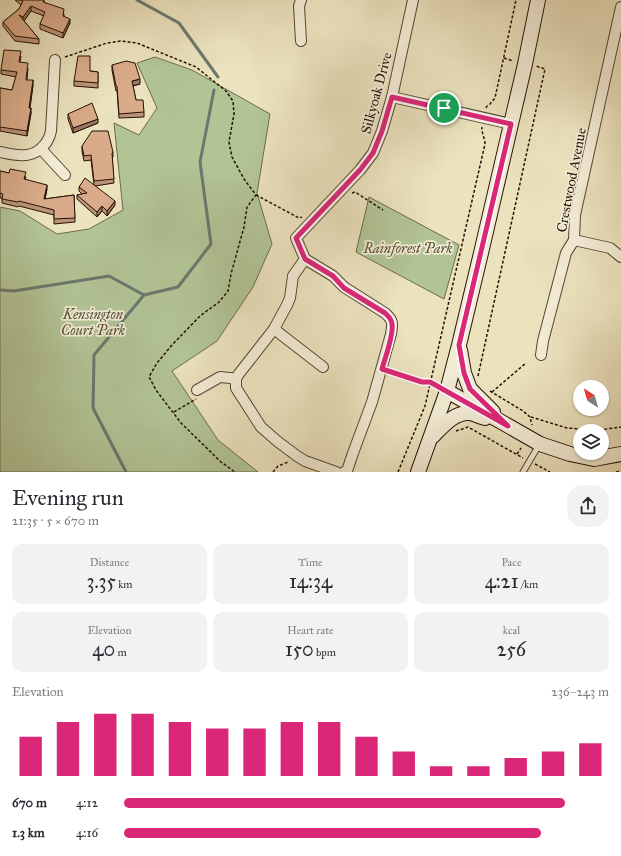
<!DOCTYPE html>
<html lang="en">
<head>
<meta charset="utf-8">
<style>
	:root { --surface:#fff; --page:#f2f2f3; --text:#2b2b33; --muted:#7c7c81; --accent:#db2777 }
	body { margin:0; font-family:"IM FELL Great Primer",serif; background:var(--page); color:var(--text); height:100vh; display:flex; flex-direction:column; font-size:15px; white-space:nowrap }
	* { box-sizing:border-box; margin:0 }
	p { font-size:13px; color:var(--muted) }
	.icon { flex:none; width:22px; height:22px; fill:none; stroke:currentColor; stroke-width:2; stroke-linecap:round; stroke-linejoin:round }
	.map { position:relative; height:472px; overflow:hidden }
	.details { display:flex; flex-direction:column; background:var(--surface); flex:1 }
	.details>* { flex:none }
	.needle { width:26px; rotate:323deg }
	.controls { position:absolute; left:573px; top:380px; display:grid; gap:8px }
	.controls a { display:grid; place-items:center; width:36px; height:36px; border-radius:50%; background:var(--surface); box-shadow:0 1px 3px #0004; font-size:20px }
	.pin { position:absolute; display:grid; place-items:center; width:34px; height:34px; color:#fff; margin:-17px; border:2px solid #fff; border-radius:50%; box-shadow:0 1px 4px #0007 }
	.round { display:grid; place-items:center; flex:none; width:42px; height:42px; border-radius:16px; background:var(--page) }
	.summary { display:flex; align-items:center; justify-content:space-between; height:68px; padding:0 12px }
	h1 { font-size:22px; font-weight:600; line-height:30px }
	.metrics { display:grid; grid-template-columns:repeat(3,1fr); gap:6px; height:68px; padding:4px 12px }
	.metrics div { display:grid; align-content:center; border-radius:10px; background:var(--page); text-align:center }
	.metrics b { font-size:20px; font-weight:600 }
	.metrics small { font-size:11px; font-weight:400 }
	.metrics p { font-size:11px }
	.chart { height:112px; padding:8px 12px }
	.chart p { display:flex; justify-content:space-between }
	.chart svg { width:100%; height:72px; margin-top:4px; stroke:var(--accent); stroke-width:6 }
	ul { padding:0 12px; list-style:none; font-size:13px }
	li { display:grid; grid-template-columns:64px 48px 1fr; align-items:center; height:30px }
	li i { height:10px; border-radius:5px; background:var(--accent) }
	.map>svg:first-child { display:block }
	.green { fill:#b2c496; stroke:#6c6a4d }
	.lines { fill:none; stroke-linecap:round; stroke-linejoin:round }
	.stream { stroke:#6b786f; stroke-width:3 }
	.lane-casing { stroke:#574432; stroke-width:7 }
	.street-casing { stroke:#574432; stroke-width:12 }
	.secondary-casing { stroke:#261004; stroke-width:16 }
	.path { stroke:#261004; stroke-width:1.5; stroke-dasharray:3 2; stroke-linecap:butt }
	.lane { stroke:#f2ecd5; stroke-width:5 }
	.street { stroke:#f2ecd5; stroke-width:10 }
	.secondary { stroke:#f2ecd5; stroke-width:14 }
	.wall { fill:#bb9377; stroke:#261004 }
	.shaded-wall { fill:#987861; stroke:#261004 }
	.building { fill:#d9ab8a; stroke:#261004 }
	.route-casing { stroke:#fff; stroke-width:8 }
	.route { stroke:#db2777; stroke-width:5 }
	.labels { text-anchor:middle; stroke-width:3.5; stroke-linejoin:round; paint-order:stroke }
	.street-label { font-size:14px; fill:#261004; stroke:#f2ecd5 }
	.park-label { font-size:14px; font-style:italic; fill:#574f37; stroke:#f2ecd5 }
</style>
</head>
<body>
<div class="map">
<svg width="621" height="472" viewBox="0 0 621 472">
	<rect width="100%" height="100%" fill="#ebe2be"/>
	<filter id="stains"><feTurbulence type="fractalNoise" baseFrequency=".005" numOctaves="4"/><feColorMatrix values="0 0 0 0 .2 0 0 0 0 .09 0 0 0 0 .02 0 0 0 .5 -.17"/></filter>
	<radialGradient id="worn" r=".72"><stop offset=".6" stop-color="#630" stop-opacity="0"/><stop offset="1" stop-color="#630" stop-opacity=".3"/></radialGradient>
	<g class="green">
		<polygon points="155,57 192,70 270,114 257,193 272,244 253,287 217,341 172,371 218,440 258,472 0,472 0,207 20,211 57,234 89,229 123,210 114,123 139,135 157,108 137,63"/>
		<polygon points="369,197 459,245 444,299 356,252"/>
	</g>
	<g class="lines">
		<g class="stream">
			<polyline points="137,0 179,23 218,77"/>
			<polyline points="0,290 14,291 109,276 144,295"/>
			<polyline points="126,472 93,408 94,355 144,295 178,287 211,244 200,162 214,90"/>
		</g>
		<g class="lane-casing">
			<polyline id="lane" points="523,472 539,445"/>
		</g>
		<g class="street-casing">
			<g id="street">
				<polyline points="301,41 299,6 301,0"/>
				<polyline points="392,97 511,124"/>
				<polyline points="41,149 65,175"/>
				<path d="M0,152C6,153 13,155 19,155C35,157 48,146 51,131L55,60"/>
				<polyline points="574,240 610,248 621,257"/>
				<polyline points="305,259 296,238 360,170 373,153 382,131 392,97 413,0"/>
				<polyline points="274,329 323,367"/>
				<polyline points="541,355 543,341 566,253 574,240 575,215 621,7"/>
				<polyline points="197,390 220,377 230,378 236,379"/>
				<path d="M336,472L305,461L297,456L277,441L261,427L236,388V379L238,375L274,329L287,305L290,298L293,276L305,259L333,276L344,287L385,313C393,320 393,323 391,334L372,402L353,453L347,471L344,472"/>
			</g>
		</g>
		<g class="secondary-casing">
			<g id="secondary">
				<polyline points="460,350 464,373 470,389 493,412"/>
				<polyline points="447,391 540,444 570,454 594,459 621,454"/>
				<path d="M433,436C443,426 454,412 470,413C475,414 480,417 485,418"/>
				<polyline points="418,472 447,391 459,345 481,253 525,64 538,0"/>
			</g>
		</g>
		<g class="path">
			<polyline points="65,57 107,43 121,41 137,43 196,67 226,91 233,101 234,114 229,142 232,157 244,179 256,195 247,207 244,227 231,274 228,291 219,302 200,316 172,345 157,363 149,377 156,390 181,423 221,462 235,472"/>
			<polyline points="504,58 513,61"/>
			<polyline points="486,108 487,106 490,104 495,98 516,0"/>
			<polyline points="352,193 355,192 383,210"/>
			<polyline points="256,195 299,218 302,217"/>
			<polyline points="390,371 422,382 430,382 437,386"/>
			<polyline points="478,376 545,69 536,66"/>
			<polyline points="490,391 523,411 530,417 532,425"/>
			<polyline points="492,392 526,363"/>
			<polyline points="174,412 196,399"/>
			<polyline points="531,417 567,428 599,430 621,427"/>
			<polyline points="456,431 468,427 523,458"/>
			<polyline points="517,454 521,448"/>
			<polyline points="535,464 550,472"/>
			<polyline points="273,472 278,466 288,462"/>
			<path d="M398,472L425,406L485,144C485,138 481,132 482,127"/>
			<polyline points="616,472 621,471"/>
		</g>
		<use href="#lane" class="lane"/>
		<use href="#street" class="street"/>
		<use href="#secondary" class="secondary"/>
	</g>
	<g class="wall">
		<polygon points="15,0 44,0 44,3 64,14 64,16 70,23 63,38 40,29 40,24 44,16 31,11 24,21 39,39 39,44 15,41 3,26 3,22 19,9 21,5"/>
		<polygon points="21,56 20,62 28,68 27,80 33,85 30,108 31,113 27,136 0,131 0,88 12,90 16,77 1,74 1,70"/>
		<polygon points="112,65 140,84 133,86 136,100 144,112 144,117 119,118 117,90 116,91 112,70"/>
		<polygon points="90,71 98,72 98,88 74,86 74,81"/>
		<polygon points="68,114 98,123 73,133 68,119"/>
		<polygon points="82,146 113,152 113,157 112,157 114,183 95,186 115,205 107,216 102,211 97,217 77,199 77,195 82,194 79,191 79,187 94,185 91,160 84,161 82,151"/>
		<polygon points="0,171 26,177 25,180 47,189 45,199 74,195 75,222 54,224 54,215 19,206 18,207 2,203 2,198 0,198"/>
	</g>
	<g class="shaded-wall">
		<polygon points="31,6 31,11 23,22 23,17"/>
		<polygon points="70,19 70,23 63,38 63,33"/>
		<polygon points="140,79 140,84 132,86 132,81"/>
		<polygon points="33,80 33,85 29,113 29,108"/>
		<polygon points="31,108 31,113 27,136 27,131"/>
		<polygon points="98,119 98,123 73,133 73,128"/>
		<polygon points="47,185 47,189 44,204 44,199"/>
		<polygon points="115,201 115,205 107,216 107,211"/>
		<polygon points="102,206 102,211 97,217 97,212"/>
	</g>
	<g class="building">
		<polygon points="21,0 44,0 43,2 64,9 63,16 70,19 63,33 40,24 45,12 31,6 23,17 19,15 39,39 15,36 3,22 19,9 23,1"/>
		<polygon points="4,50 21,51 19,62 28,63 26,80 33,80 29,108 31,108 27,131 0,127 0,88 12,90 17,72 1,70"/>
		<polygon points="78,56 90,56 90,71 98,72 98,83 74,81"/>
		<polygon points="126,61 135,63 140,79 132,81 136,100 143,100 144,112 119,114 117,86 116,86 112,65"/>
		<polygon points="92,103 98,119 73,128 68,114"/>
		<polygon points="92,131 108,131 113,152 112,153 114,179 94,181 91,155 84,156 82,146"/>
		<polygon points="10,169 26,172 24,179 47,185 44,199 74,195 75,218 54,219 54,210 19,201 18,202 2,199 3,194 0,193 0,171 9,173"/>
		<polygon points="85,178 115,201 107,211 102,206 97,212 77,195 87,193 79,187"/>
	</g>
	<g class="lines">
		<g class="route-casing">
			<path id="route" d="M392,97L511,124L459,345L464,373L470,389L508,426L430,382H422L382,369C385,358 394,334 392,324C392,319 388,316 385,313L344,288L333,276L305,259L296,238L360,170L373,153L382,131Z"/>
		</g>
		<use href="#route" class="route"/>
	</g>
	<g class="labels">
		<g class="street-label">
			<text transform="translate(376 93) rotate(-75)" y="5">Silkyoak Drive</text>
			<text transform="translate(571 180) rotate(-79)" y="5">Crestwood Avenue</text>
		</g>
		<g class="park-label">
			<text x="408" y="253">Rainforest Park</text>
			<text x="93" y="319">Kensington<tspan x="93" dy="16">Court Park</tspan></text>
		</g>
	</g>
	<rect width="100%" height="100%" filter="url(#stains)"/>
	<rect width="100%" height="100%" fill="url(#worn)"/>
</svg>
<div class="controls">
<a><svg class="needle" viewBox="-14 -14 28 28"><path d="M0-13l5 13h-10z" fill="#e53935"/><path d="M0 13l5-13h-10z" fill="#7c7c81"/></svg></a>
<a><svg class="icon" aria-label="layers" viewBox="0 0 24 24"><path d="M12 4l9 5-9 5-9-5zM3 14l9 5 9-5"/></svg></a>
</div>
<div class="pin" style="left:444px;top:108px;background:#1e9e55"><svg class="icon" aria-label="arrive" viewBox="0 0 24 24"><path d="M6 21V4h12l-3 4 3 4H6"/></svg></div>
</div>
<section class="details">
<div class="summary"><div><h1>Evening run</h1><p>21:35 · 5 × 670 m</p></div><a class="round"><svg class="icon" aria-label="share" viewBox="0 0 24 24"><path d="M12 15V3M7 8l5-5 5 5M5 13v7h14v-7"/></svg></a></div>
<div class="metrics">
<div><p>Distance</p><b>3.35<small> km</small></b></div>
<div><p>Time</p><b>14:34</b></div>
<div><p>Pace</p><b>4:21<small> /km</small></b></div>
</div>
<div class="metrics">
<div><p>Elevation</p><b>40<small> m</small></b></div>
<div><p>Heart rate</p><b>150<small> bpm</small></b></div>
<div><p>kcal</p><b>256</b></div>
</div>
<div class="chart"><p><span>Elevation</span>236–243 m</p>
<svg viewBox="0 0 160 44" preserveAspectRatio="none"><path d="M5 44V20M15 44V11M25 44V6M35 44V6M45 44V11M55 44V15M65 44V15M75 44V11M85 44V11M95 44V20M105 44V29M115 44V38M125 44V38M135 44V33M145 44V29M155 44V24"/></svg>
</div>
<ul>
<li><b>670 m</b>4:12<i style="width:91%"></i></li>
<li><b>1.3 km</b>4:16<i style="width:86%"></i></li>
</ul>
</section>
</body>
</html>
